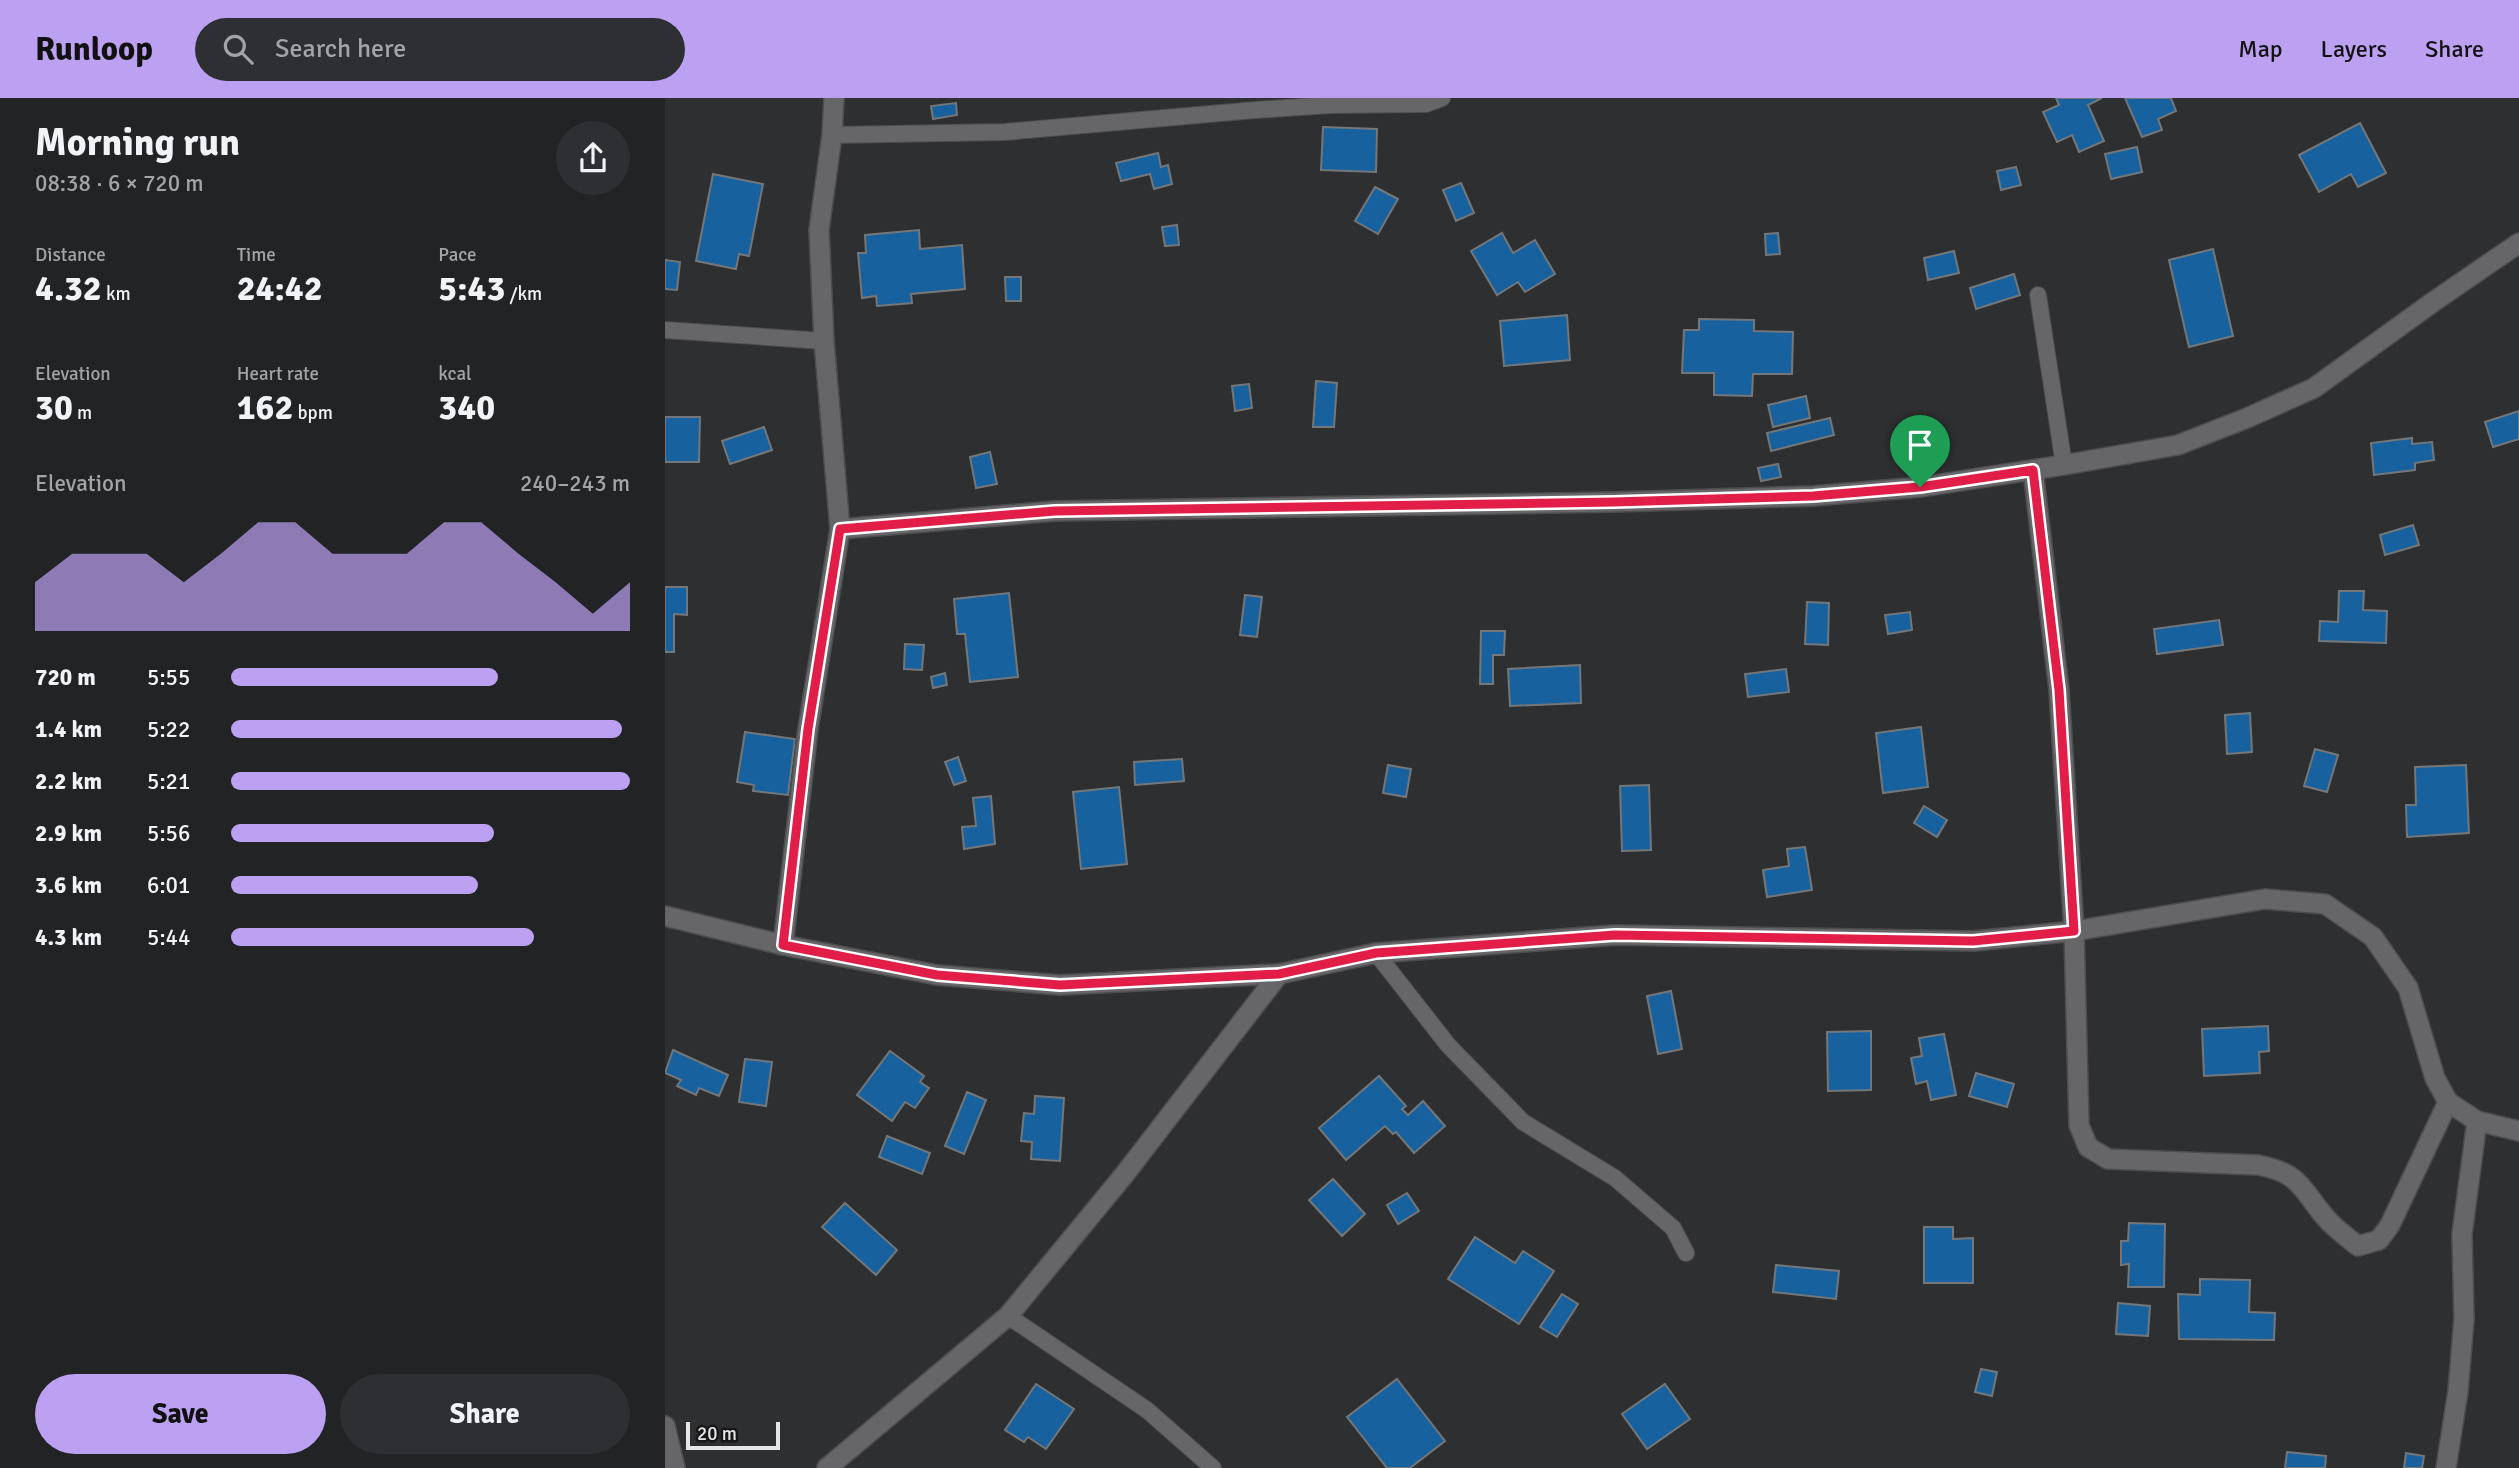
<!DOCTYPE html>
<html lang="en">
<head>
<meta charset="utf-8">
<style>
	:root { --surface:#222325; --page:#2e2f32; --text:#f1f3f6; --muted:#a2a4a7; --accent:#bca0f2 }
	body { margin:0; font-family:Signika,sans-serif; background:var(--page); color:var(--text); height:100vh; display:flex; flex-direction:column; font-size:26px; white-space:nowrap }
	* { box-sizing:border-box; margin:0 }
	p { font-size:23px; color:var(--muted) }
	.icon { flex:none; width:38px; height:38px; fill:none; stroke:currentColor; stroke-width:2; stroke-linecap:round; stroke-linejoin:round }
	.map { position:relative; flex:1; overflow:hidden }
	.side { display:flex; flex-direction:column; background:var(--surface); width:665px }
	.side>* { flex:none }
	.scale { position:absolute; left:21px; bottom:18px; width:94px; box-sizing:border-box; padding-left:7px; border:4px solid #e6e6e8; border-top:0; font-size:19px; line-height:24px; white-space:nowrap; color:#e6e6e8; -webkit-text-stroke:5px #171718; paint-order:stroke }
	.pin { position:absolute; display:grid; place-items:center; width:60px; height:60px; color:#fff; margin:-72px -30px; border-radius:50% 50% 50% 0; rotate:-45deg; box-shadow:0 0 7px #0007 }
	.pin .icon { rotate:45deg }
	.round { display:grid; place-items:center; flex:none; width:74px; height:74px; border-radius:37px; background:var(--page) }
	.summary { display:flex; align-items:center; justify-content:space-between; height:119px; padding:0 35px }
	h1 { font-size:38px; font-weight:800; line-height:52px }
	.metrics { display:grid; grid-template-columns:repeat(3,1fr); gap:10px; height:119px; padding:7px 35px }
	.metrics div { display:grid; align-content:center }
	.metrics b { font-size:35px; font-weight:800 }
	.metrics small { font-size:19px; font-weight:400 }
	.metrics p { font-size:19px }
	.chart { height:196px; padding:14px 35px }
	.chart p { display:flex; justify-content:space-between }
	.chart svg { width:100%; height:126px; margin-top:7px; fill:var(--accent); opacity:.7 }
	.cta { display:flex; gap:14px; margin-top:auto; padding:14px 35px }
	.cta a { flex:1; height:80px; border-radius:42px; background:var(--accent); color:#111; font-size:28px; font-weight:800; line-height:80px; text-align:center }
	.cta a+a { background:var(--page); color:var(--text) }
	ul { padding:0 35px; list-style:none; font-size:23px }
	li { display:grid; grid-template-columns:112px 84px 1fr; align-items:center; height:52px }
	li i { height:18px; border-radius:9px; background:var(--accent) }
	header { display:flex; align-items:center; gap:42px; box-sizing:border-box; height:98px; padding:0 35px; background:var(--accent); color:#111 }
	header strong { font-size:33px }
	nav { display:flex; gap:38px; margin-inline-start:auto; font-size:24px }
	.search { width:490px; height:63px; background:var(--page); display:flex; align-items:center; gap:18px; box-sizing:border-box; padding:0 24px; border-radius:38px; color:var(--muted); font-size:26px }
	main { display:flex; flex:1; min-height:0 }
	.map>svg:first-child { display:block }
	.building { fill:#17619f; stroke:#747779; stroke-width:2 }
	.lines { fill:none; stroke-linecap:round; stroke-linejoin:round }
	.service-casing { stroke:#4d4d4f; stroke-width:18 }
	.minor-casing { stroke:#4d4d4f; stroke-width:22 }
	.service { stroke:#666669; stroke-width:16 }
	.minor { stroke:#666669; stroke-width:19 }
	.route-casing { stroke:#fff; stroke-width:14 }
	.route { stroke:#e11d48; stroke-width:9 }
</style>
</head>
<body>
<header>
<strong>Runloop</strong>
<div class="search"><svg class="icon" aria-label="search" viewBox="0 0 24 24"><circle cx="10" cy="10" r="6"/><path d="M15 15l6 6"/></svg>Search here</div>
<nav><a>Map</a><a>Layers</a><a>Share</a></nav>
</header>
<main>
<section class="side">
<div class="summary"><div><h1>Morning run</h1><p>08:38 · 6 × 720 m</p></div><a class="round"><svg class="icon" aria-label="share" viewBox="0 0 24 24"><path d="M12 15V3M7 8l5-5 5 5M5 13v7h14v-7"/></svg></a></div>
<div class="metrics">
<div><p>Distance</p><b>4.32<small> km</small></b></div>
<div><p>Time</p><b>24:42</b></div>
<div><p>Pace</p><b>5:43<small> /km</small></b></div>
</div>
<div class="metrics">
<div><p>Elevation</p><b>30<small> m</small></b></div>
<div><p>Heart rate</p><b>162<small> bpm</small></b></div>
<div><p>kcal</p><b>340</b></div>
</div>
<div class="chart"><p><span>Elevation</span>240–243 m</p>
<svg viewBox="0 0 160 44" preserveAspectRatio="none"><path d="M0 44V27L10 17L20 17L30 17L40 27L50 17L60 6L70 6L80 17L90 17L100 17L110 6L120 6L130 17L140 27L150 38L160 27V44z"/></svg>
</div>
<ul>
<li><b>720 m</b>5:55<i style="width:67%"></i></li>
<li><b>1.4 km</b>5:22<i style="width:98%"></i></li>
<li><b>2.2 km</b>5:21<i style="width:100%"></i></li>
<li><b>2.9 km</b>5:56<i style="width:66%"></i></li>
<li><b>3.6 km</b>6:01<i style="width:62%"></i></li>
<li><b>4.3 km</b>5:44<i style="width:76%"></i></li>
</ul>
<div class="cta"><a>Save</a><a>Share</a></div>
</section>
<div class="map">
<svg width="1854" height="1370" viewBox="0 0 1854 1370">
	<rect width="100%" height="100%" fill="#2e2f31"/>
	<g class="building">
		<polygon points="1391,0 1437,0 1423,7 1439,43 1414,54 1407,37 1392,44 1378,14 1394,7"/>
		<polygon points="1460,0 1506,0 1511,13 1493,21 1497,32 1477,39"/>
		<polygon points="291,5 292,17 268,21 266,8"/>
		<polygon points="1695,25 1721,75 1693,89 1686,76 1654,94 1634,57"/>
		<polygon points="658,29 712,31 711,74 656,72"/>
		<polygon points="1472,49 1477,74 1446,81 1440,56"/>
		<polygon points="493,55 496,69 503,67 507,86 489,91 485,76 456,83 451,65"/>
		<polygon points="1351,69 1356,87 1336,92 1332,73"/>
		<polygon points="48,76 98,86 84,158 74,156 71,171 31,163"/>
		<polygon points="796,85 809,115 791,123 778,92"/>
		<polygon points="710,89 733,101 713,136 690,123"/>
		<polygon points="512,127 514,147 500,148 497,129"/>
		<polygon points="254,132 255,151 297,147 300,191 246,196 247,205 212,208 211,198 197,200 193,155 201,155 200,137"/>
		<polygon points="837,135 848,155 870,142 890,176 860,194 853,184 832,197 806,153"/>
		<polygon points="1113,135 1115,156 1101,157 1100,136"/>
		<polygon points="1548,151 1568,238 1524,249 1504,162"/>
		<polygon points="1289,153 1294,175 1263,182 1259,160"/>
		<polygon points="0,162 15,164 12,192 0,191"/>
		<polygon points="1349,176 1355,197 1311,211 1305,190"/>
		<polygon points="340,179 356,179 356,203 341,203"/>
		<polygon points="902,217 905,262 839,268 835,223"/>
		<polygon points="1034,221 1089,222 1089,233 1128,234 1127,276 1088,276 1087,298 1049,297 1049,275 1017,275 1019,232 1034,232"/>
		<polygon points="651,283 672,285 669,329 648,329"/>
		<polygon points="584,286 587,310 570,313 567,288"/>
		<polygon points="1141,298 1145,320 1108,329 1103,307"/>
		<polygon points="1854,313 1854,341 1828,349 1820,324"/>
		<polygon points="0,319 35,319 34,364 0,364"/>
		<polygon points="1165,320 1169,337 1106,353 1102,335"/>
		<polygon points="99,329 107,352 65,366 57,343"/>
		<polygon points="1747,340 1747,346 1767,344 1769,362 1750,365 1750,372 1709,377 1706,345"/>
		<polygon points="325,354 332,386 311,390 305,359"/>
		<polygon points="1113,366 1116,379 1096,383 1093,370"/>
		<polygon points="1748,427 1754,447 1720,457 1715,437"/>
		<polygon points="0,489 22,489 22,517 9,516 9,554 0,554"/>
		<polygon points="1674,493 1699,493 1698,512 1722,513 1721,545 1654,543 1655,523 1673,524"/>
		<polygon points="344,495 353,579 305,584 300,536 292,536 289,501"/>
		<polygon points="580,497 597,499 592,539 575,537"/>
		<polygon points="1142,504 1164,505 1163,547 1140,546"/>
		<polygon points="1245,514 1247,532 1223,536 1220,517"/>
		<polygon points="1554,522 1558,547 1492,556 1489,531"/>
		<polygon points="816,533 840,533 839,557 828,557 828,586 815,586"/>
		<polygon points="240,546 259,547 257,572 239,571"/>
		<polygon points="915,567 916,605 845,608 843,571"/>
		<polygon points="1121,571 1124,594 1083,599 1080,576"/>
		<polygon points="280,575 282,587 268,590 266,579"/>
		<polygon points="1585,615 1587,654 1562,656 1560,617"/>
		<polygon points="1256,629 1263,689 1218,695 1211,635"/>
		<polygon points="80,634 130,641 123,697 88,693 89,687 72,684"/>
		<polygon points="1650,651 1673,657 1662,694 1639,688"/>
		<polygon points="293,659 301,683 289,687 280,664"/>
		<polygon points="517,661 519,683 470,687 469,664"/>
		<polygon points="723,667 746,671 741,699 718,695"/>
		<polygon points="1801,667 1804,735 1742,739 1741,707 1751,707 1750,669"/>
		<polygon points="984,687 986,752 957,753 955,688"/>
		<polygon points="454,689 462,766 416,771 408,694"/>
		<polygon points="326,698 330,746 299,751 297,729 311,728 308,700"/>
		<polygon points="1259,708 1282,722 1272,739 1249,725"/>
		<polygon points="1140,749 1147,792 1102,799 1098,772 1124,768 1122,751"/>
		<polygon points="1006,893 1017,951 993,956 982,898"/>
		<polygon points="1603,928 1604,953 1594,954 1595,975 1539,978 1537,931"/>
		<polygon points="1206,933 1206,992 1163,993 1162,934"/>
		<polygon points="1279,936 1291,997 1266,1002 1262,983 1251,986 1246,960 1257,958 1254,940"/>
		<polygon points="8,952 63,977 54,998 34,990 31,997 12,988 16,982 0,975"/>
		<polygon points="225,953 259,978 255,984 264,990 250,1010 240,1004 227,1023 192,997"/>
		<polygon points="80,961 107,964 101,1008 74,1004"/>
		<polygon points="1311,975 1349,986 1342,1009 1304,998"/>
		<polygon points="714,978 741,1008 737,1011 743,1017 758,1003 780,1028 749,1055 731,1034 728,1036 720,1028 681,1062 654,1030"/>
		<polygon points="302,994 321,1002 299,1056 280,1048"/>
		<polygon points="370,998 399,1000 395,1063 366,1061 367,1044 356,1043 359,1015 369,1016"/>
		<polygon points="222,1038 265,1055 257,1076 214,1059"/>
		<polygon points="668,1081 700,1116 677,1138 644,1102"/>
		<polygon points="742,1095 754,1113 733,1126 722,1107"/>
		<polygon points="180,1105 232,1152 211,1177 157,1129"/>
		<polygon points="1464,1125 1500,1126 1499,1189 1463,1189 1464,1166 1456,1167 1456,1143 1463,1143"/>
		<polygon points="1259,1129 1288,1129 1288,1141 1308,1140 1308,1185 1259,1185"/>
		<polygon points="810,1139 850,1165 858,1153 889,1173 854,1226 783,1181"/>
		<polygon points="1111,1167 1174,1173 1171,1201 1108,1194"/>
		<polygon points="1535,1181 1585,1182 1584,1214 1610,1215 1609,1242 1514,1241 1513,1196 1535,1197"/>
		<polygon points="897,1196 913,1206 892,1239 875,1229"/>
		<polygon points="1453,1205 1485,1208 1483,1238 1451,1236"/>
		<polygon points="1316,1271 1332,1274 1327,1298 1310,1294"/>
		<polygon points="732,1281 780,1343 745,1370 722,1370 682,1319"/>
		<polygon points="371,1286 409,1311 381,1351 363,1339 359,1344 340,1332"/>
		<polygon points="1000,1286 1025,1321 982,1351 957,1316"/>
		<polygon points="1622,1354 1661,1358 1660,1370 1620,1370"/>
		<polygon points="1741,1355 1759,1358 1757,1370 1739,1370"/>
	</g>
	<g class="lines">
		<g class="service-casing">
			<g id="service">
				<polyline points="167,37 340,34 590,12 666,7 761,6 777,0"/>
				<polyline points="1373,197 1399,367"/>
				<polyline points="0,232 159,243"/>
				<polyline points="711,855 783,947 858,1024 950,1080 1008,1130 1021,1155"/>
				<polyline points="343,1218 482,1312 548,1370"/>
			</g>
		</g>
		<g class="minor-casing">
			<g id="minor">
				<path d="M1368,372L1394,592L1409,833L1414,1027L1423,1049L1443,1061L1593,1067C1635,1075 1635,1089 1660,1119C1669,1130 1682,1139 1693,1148L1714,1142L1725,1127L1783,1004"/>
				<polyline points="175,431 390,413 949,404 1148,398 1256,389 1399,367 1513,347 1582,320 1649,290 1768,204 1854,145"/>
				<polyline points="0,818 118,847 272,877 395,887 614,876"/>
				<polyline points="118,847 143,631 175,431 159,243 154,132 167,37 169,0"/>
				<polyline points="0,1328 10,1370"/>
				<polyline points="162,1370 343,1218 459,1077 614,876 711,855 950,837 1309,843 1409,833 1600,801 1660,806 1708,839 1743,890 1770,980 1783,1004 1812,1023 1854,1033"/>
				<polyline points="1781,1370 1793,1293 1799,1221 1797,1136 1812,1023"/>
			</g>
		</g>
		<use href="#service" class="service"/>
		<use href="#minor" class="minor"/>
	</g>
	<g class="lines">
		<g class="route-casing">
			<polygon id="route" points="1368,372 1394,592 1409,833 1308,843 950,837 711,855 614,876 395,887 272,877 118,847 143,631 175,431 390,413 949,404 1148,398 1255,389"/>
		</g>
		<use href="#route" class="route"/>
	</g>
</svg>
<div class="scale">20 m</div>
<div class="pin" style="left:1255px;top:389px;background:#1e9e55"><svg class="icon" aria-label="arrive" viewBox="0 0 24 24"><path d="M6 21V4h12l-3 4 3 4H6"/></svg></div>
</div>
</main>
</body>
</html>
